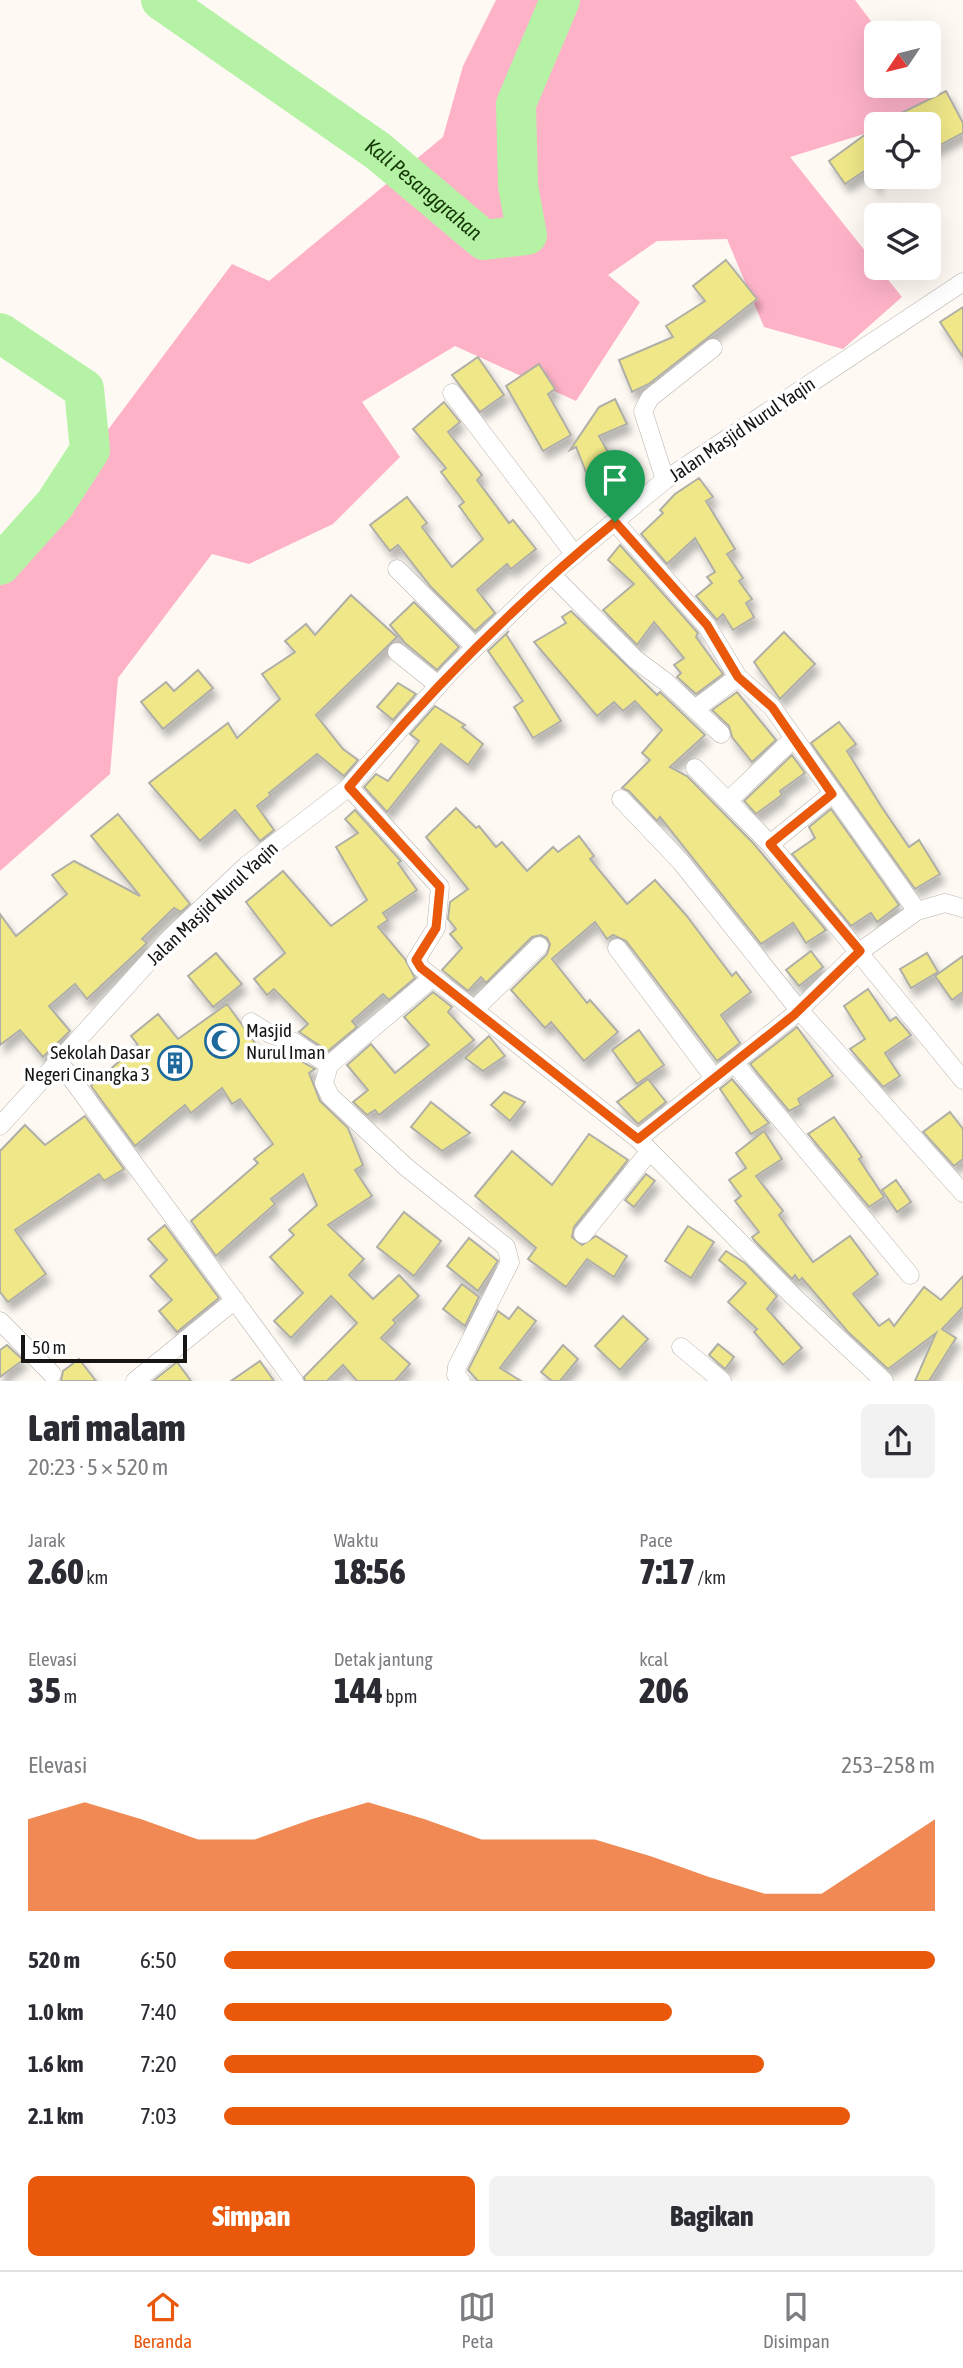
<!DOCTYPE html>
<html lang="id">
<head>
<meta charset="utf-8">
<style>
	:root { --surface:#fff; --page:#f2f2f3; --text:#2b2b33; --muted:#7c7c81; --line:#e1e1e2; --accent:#ea580c }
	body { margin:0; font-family:"Asap Condensed",sans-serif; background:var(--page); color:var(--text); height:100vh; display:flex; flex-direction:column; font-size:26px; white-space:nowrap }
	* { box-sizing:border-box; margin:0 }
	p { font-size:23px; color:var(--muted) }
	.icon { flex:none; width:38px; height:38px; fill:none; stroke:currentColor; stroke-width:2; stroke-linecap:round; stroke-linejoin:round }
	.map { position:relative; height:1381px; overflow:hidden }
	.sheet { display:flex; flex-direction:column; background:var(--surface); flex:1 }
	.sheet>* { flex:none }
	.needle { width:46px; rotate:235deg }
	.buttons { position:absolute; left:864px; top:21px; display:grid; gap:14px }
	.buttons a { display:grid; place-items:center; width:77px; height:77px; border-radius:10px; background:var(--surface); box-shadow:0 7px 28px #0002; font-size:35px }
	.scale { position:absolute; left:21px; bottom:18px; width:166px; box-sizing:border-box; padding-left:7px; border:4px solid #181614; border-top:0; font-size:19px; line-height:24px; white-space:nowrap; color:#181614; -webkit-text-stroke:5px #fff; paint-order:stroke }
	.pin { position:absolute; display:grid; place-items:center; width:60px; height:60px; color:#fff; margin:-72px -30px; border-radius:50% 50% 50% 0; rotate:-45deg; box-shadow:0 0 7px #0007 }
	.pin .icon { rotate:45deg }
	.round { display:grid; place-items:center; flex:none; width:74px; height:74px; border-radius:10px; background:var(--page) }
	.head { display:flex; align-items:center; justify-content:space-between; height:119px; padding:0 28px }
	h1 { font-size:38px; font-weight:800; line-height:52px }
	.figures { display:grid; grid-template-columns:repeat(3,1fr); gap:10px; height:119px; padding:7px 28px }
	.figures div { display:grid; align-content:center }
	.figures b { font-size:35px; font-weight:800 }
	.figures small { font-size:19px; font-weight:400 }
	.figures p { font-size:19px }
	.chart { height:196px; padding:14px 28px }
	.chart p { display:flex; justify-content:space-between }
	.chart svg { width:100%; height:126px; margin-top:7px; fill:var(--accent); opacity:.7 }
	.action { display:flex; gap:14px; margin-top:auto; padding:14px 28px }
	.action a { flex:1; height:80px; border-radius:10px; background:var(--accent); color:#fff; font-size:28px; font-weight:800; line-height:80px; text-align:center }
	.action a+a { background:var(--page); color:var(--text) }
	ul { padding:0 28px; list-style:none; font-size:23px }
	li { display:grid; grid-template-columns:112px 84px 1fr; align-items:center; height:52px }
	li i { height:18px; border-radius:9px; background:var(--accent) }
	.menu { display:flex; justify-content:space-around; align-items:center; height:98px; border-top:2px solid var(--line); background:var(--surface); font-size:19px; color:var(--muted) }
	.menu a { display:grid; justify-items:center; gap:4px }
	.menu .on { color:var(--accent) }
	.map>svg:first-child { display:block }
	.green { fill:#feb2c8 }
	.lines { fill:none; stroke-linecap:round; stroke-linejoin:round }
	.river { stroke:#b6f2a6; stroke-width:40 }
	.building { fill:#efe788; stroke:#afafa7; stroke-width:2; filter:url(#shadow) }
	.minor-casing { stroke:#bab4ad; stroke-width:19 }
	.minor { stroke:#fff; stroke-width:18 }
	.route-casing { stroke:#fff; stroke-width:14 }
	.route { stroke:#ea580c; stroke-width:9 }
	.labels { text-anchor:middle; stroke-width:7; stroke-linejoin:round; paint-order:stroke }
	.street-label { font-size:19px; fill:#181614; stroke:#fff }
	.poi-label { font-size:19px; fill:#181614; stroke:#fff; text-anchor:start }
	.water-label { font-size:21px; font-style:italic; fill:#143906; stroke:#fff }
</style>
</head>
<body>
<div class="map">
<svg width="963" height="1381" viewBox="0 0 963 1381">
	<defs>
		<filter id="shadow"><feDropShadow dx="4.5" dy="8" stdDeviation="3.5" flood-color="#0004"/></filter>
	</defs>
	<rect width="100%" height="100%" fill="#fef9f3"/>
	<polygon class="green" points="496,0 855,0 880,33 877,33 877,86 919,86 938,111 895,124 877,124 877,130 790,157 902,297 843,349 764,327 727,239 657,241 608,275 640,302 576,401 455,346 362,402 400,457 333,524 249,564 212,554 118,678 110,774 0,871 0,574 232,264 269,281 443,137 463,66"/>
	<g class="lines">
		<g class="river">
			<path id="s1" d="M161,0L378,151L484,240L527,235L518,186L516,104L560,0"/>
			<polyline points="0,333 84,389 90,450 55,504 0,565"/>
		</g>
	</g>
	<g class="building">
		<polygon points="946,91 963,123 963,133 929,151 929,124 879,124"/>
		<polygon points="877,126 877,186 866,170 845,184 829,161"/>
		<polygon points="726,260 757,299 649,384 632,392 619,360 673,337 666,326 705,301 693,286"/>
		<polygon points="963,307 963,357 940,322"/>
		<polygon points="478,357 504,395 480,412 452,375"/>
		<polygon points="539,364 555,389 548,394 571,435 543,451 506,386"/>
		<polygon points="615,399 627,424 599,436 609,454 604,456 632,488 614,503 586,472 576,447 570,450 599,407"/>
		<polygon points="444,402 460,422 448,432 482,475 477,480 509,523 513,520 536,549 511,569 507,564 477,590 495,613 475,631 431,587 398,545 390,551 370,525 407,497 427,523 422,527 452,567 483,539 459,506 464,502 441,472 446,468 413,429"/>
		<polygon points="699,478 713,497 706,501 735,549 727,554 743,578 739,581 752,599 746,603 754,617 733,630 723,614 717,620 696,596 712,583 707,577 715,572 695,538 667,564 641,534 663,513 660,510 675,494"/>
		<polygon points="620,545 698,633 696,637 723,674 696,694 677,677 681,673 674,665 684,658 654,622 637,645 603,610 634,584 608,560"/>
		<polygon points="351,595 397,637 316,715 343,749 358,760 344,776 317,754 269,793 271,795 257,806 274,830 260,841 235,810 200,841 149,783 228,723 237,738 280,699 262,674 295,652 285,641 306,624 315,635"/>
		<polygon points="414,602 459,647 437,670 405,643 390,625"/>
		<polygon points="571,611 657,695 660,692 705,735 670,767 687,776 754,844 826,930 806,943 793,923 761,944 660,817 657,821 629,791 622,788 650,760 642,753 662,730 635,701 623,711 614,702 597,716 534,642 566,623 562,617"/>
		<polygon points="509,631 506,634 561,721 533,738 514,707 523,701 488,651"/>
		<polygon points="784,632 815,664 780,699 754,662"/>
		<polygon points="198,670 213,688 163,729 141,702 166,682 174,691"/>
		<polygon points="398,683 416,694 393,720 377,707"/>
		<polygon points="737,692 776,740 752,762 732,737 729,726 712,710"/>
		<polygon points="435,706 465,725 462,727 483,744 468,765 441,744 387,812 364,787 376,774 388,781 419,741 410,734"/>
		<polygon points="839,722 856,744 847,751 881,806 909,847 919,840 940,874 915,889 811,743"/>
		<polygon points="792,755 805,773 780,791 782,795 756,814 744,801"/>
		<polygon points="456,808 476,828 479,826 496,847 502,842 527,871 553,847 558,852 579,836 594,856 590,859 627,904 655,880 686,915 732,976 736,972 751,992 721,1015 740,1043 717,1061 626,941 613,935 607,939 595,922 552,959 587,1003 590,1000 618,1032 584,1061 551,1022 545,1028 511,990 547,954 550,944 547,938 541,935 532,937 486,983 481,977 468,991 442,970 462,948 450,934 456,929 448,919 450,902 468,889 426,837"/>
		<polygon points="831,809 899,905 877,922 871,913 851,926 792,854 815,838 809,827"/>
		<polygon points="355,810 401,861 398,863 417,890 383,913 388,920 378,927 405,959 415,978 389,1000 383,994 352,1021 357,1027 328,1051 299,1032 308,1024 274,989 267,995 254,979 285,953 246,902 283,871 331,926 367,900 336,847 358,833 345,819"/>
		<polygon points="118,814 190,904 181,912 174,908 142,939 147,943 87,999 75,984 49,1006 70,1031 43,1057 20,1030 0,1045 0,914 16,936 67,894 52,875 74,861 140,896 91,836"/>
		<polygon points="811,951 823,967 799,986 786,970"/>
		<polygon points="216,953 242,984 213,1007 188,976"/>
		<polygon points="927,953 938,972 911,988 900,969"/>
		<polygon points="963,956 963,992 952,1000 935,976"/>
		<polygon points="868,989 890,1021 896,1017 911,1035 885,1053 900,1076 883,1087 850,1049 865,1039 844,1006"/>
		<polygon points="433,992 452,1007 448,1012 474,1040 379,1115 375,1110 367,1115 353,1102 368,1090 347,1065 371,1044 395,1073 429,1045 404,1017"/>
		<polygon points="227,1004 266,1058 278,1048 315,1069 309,1073 320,1101 348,1128 363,1165 355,1170 372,1196 328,1225 364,1259 349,1275 373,1299 399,1275 419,1296 393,1320 396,1323 381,1338 410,1364 395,1381 357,1381 343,1365 327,1381 305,1381 304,1377 357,1323 331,1296 291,1338 274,1321 303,1293 270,1257 294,1235 289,1230 317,1205 303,1174 271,1199 275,1204 216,1256 191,1221 258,1163 254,1159 273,1144 240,1099 232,1104 222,1088 191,1113 185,1105 135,1146 91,1086 138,1045 131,1036 158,1014 178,1039"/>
		<polygon points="797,1027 833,1076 798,1099 801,1105 789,1111 750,1064"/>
		<polygon points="639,1030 664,1065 637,1084 612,1050"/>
		<polygon points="489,1036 505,1056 483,1071 465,1058"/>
		<polygon points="648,1079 666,1102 638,1124 617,1102"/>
		<polygon points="732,1079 769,1123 751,1134 720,1089"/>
		<polygon points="504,1092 525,1102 510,1121 491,1105"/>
		<polygon points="431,1102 470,1133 442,1151 411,1127"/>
		<polygon points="950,1112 963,1129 963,1159 954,1166 923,1132"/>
		<polygon points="85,1116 124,1169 104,1181 99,1174 15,1230 46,1274 8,1302 0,1292 0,1151 25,1125 45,1145"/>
		<polygon points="834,1117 862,1157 859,1159 884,1197 869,1207 808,1134"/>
		<polygon points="764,1131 782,1159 756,1176 783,1211 779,1215 813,1262 850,1236 878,1274 853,1294 879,1326 889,1319 894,1326 924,1287 941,1300 963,1276 963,1307 942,1329 956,1338 929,1381 915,1381 936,1333 888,1369 848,1332 802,1278 799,1281 795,1275 792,1279 754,1240 752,1237 759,1232 735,1201 741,1196 729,1180 746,1168 736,1153"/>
		<polygon points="589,1134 628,1160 574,1227 572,1237 582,1245 596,1236 627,1256 614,1277 587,1259 566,1287 528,1259 536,1248 475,1196 512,1151 552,1185"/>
		<polygon points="646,1174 655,1181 634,1207 625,1200"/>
		<polygon points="896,1180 911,1202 897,1212 882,1190"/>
		<polygon points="404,1212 441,1241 414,1276 377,1247"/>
		<polygon points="165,1225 219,1298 177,1332 159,1311 172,1300 150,1276 167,1260 148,1239"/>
		<polygon points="688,1226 714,1242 691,1278 665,1261"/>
		<polygon points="469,1238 498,1261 478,1291 447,1266"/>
		<polygon points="726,1251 745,1263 777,1296 767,1309 802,1348 783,1365 754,1332 757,1329 728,1302 746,1283 719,1260"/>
		<polygon points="462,1284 479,1297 465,1326 443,1309"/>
		<polygon points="518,1307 536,1321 500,1368 521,1381 478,1381 468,1370 498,1311 509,1319"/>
		<polygon points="623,1316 648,1339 620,1370 595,1346"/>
		<polygon points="718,1344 734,1357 725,1369 709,1355"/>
		<polygon points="7,1345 23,1360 0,1377 0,1350"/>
		<polygon points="563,1345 578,1359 560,1381 552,1381 541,1372"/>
		<polygon points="79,1359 96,1381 61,1381 63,1371"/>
		<polygon points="260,1361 274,1381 231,1381"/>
		<polygon points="177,1362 191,1381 153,1381"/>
	</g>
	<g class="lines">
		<g class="minor-casing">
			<g id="minor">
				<polyline points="452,393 575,555"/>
				<polyline points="665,480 643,411 650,398 713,348"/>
				<polyline points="615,522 707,626 738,677 772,707 917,911"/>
				<polyline points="397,569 474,646"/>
				<polyline points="551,574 635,659 666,682 721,734"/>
				<polyline points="397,652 438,685"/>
				<polyline points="695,709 738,677"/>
				<polyline points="695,768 770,844 963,1080"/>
				<polyline points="349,787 440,887 436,928 416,960 421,968 638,1139 793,1296 884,1381"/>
				<polyline points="621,799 681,862 799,1010 963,1193"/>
				<polyline points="729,800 794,738"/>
				<polyline points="770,844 832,794"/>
				<polyline points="617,948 715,1079"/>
				<polyline points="431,979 329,1065 324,1083 330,1096 406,1167 506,1247 510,1262 457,1367 456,1375 461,1381"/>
				<polyline points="474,1010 539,946"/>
				<polyline points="251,1022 270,1034 294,1042 329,1065"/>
				<polyline points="60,1063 294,1381"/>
				<polyline points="735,1064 910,1275"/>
				<polyline points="0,1126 170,938 247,865 349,787 451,671 551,574 665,480 963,282"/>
				<polyline points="638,1139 794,1015 855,955 917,911 945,903 963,908"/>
				<polyline points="583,1234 649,1152"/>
				<polyline points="0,1321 52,1374"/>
				<polyline points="681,1347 722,1381"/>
				<polyline points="135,1381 235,1300"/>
			</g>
		</g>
		<use href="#minor" class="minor"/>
	</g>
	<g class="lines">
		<g class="route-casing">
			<path id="route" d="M615,522L707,625L738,677L772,707L832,794L770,844L860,951L794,1015L638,1139L421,968L416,960L436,928L440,887L349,787C430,690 517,602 615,522Z"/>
		</g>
		<use href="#route" class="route"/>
	</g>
	<defs>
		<g id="mosque-ring" transform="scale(1.75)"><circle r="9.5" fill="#fff" stroke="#1d699b" stroke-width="1.5"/><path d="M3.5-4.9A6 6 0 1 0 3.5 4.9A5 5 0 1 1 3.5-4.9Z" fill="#1d699b"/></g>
		<g id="building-ring" transform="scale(1.75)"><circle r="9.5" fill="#fff" stroke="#1d699b" stroke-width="1.5"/><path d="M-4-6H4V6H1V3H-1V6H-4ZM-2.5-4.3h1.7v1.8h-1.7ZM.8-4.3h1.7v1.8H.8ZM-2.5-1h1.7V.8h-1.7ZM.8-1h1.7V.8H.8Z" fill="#1d699b"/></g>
	</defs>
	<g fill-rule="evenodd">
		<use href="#mosque-ring" x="222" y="1041"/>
		<use href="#building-ring" x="175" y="1063"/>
	</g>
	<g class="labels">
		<g class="street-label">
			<text transform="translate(742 429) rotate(-34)" y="7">Jalan Masjid Nurul Yaqin</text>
			<text transform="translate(212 903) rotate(-43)" y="7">Jalan Masjid Nurul Yaqin</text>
		</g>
		<g class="poi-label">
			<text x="246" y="1037">Masjid<tspan x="246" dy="22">Nurul Iman</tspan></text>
			<text x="150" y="1059" text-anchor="end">Sekolah Dasar<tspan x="150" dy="22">Negeri Cinangka 3</tspan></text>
		</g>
		<g class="water-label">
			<text dy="7" stroke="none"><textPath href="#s1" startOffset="324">Kali Pesanggrahan</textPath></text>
		</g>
	</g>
</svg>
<div class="buttons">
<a><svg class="needle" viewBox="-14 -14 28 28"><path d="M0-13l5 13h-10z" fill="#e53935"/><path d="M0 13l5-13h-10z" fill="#7c7c81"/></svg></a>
<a><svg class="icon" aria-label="locate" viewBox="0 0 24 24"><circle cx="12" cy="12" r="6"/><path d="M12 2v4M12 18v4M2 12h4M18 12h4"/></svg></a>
<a><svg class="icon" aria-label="layers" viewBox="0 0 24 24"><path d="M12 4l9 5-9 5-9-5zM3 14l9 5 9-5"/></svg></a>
</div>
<div class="scale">50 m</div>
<div class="pin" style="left:615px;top:522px;background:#1e9e55"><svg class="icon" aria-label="arrive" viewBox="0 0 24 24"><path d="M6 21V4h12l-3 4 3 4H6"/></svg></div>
</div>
<section class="sheet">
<div class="head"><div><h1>Lari malam</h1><p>20:23 · 5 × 520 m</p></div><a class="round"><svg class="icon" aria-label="share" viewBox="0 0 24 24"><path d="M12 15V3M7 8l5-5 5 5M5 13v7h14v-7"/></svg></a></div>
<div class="figures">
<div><p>Jarak</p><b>2.60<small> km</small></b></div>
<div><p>Waktu</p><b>18:56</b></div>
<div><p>Pace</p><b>7:17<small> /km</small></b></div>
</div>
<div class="figures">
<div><p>Elevasi</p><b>35<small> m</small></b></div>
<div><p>Detak jantung</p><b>144<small> bpm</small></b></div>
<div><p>kcal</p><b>206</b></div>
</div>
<div class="chart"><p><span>Elevasi</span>253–258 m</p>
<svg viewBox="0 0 160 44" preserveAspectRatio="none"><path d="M0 44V12L10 6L20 12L30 19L40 19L50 12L60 6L70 12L80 19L90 19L100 19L110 25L120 32L130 38L140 38L150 25L160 12V44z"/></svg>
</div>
<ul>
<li><b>520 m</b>6:50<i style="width:100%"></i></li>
<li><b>1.0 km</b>7:40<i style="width:63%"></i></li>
<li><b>1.6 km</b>7:20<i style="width:76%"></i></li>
<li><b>2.1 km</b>7:03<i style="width:88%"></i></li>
</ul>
<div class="action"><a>Simpan</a><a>Bagikan</a></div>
</section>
<nav class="menu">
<a class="on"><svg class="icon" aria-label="home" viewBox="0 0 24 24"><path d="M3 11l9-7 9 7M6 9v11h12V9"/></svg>Beranda</a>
<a><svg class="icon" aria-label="map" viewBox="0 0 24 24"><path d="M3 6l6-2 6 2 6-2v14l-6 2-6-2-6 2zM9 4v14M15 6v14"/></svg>Peta</a>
<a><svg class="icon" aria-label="saved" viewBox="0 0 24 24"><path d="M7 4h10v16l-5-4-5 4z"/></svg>Disimpan</a>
</nav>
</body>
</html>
